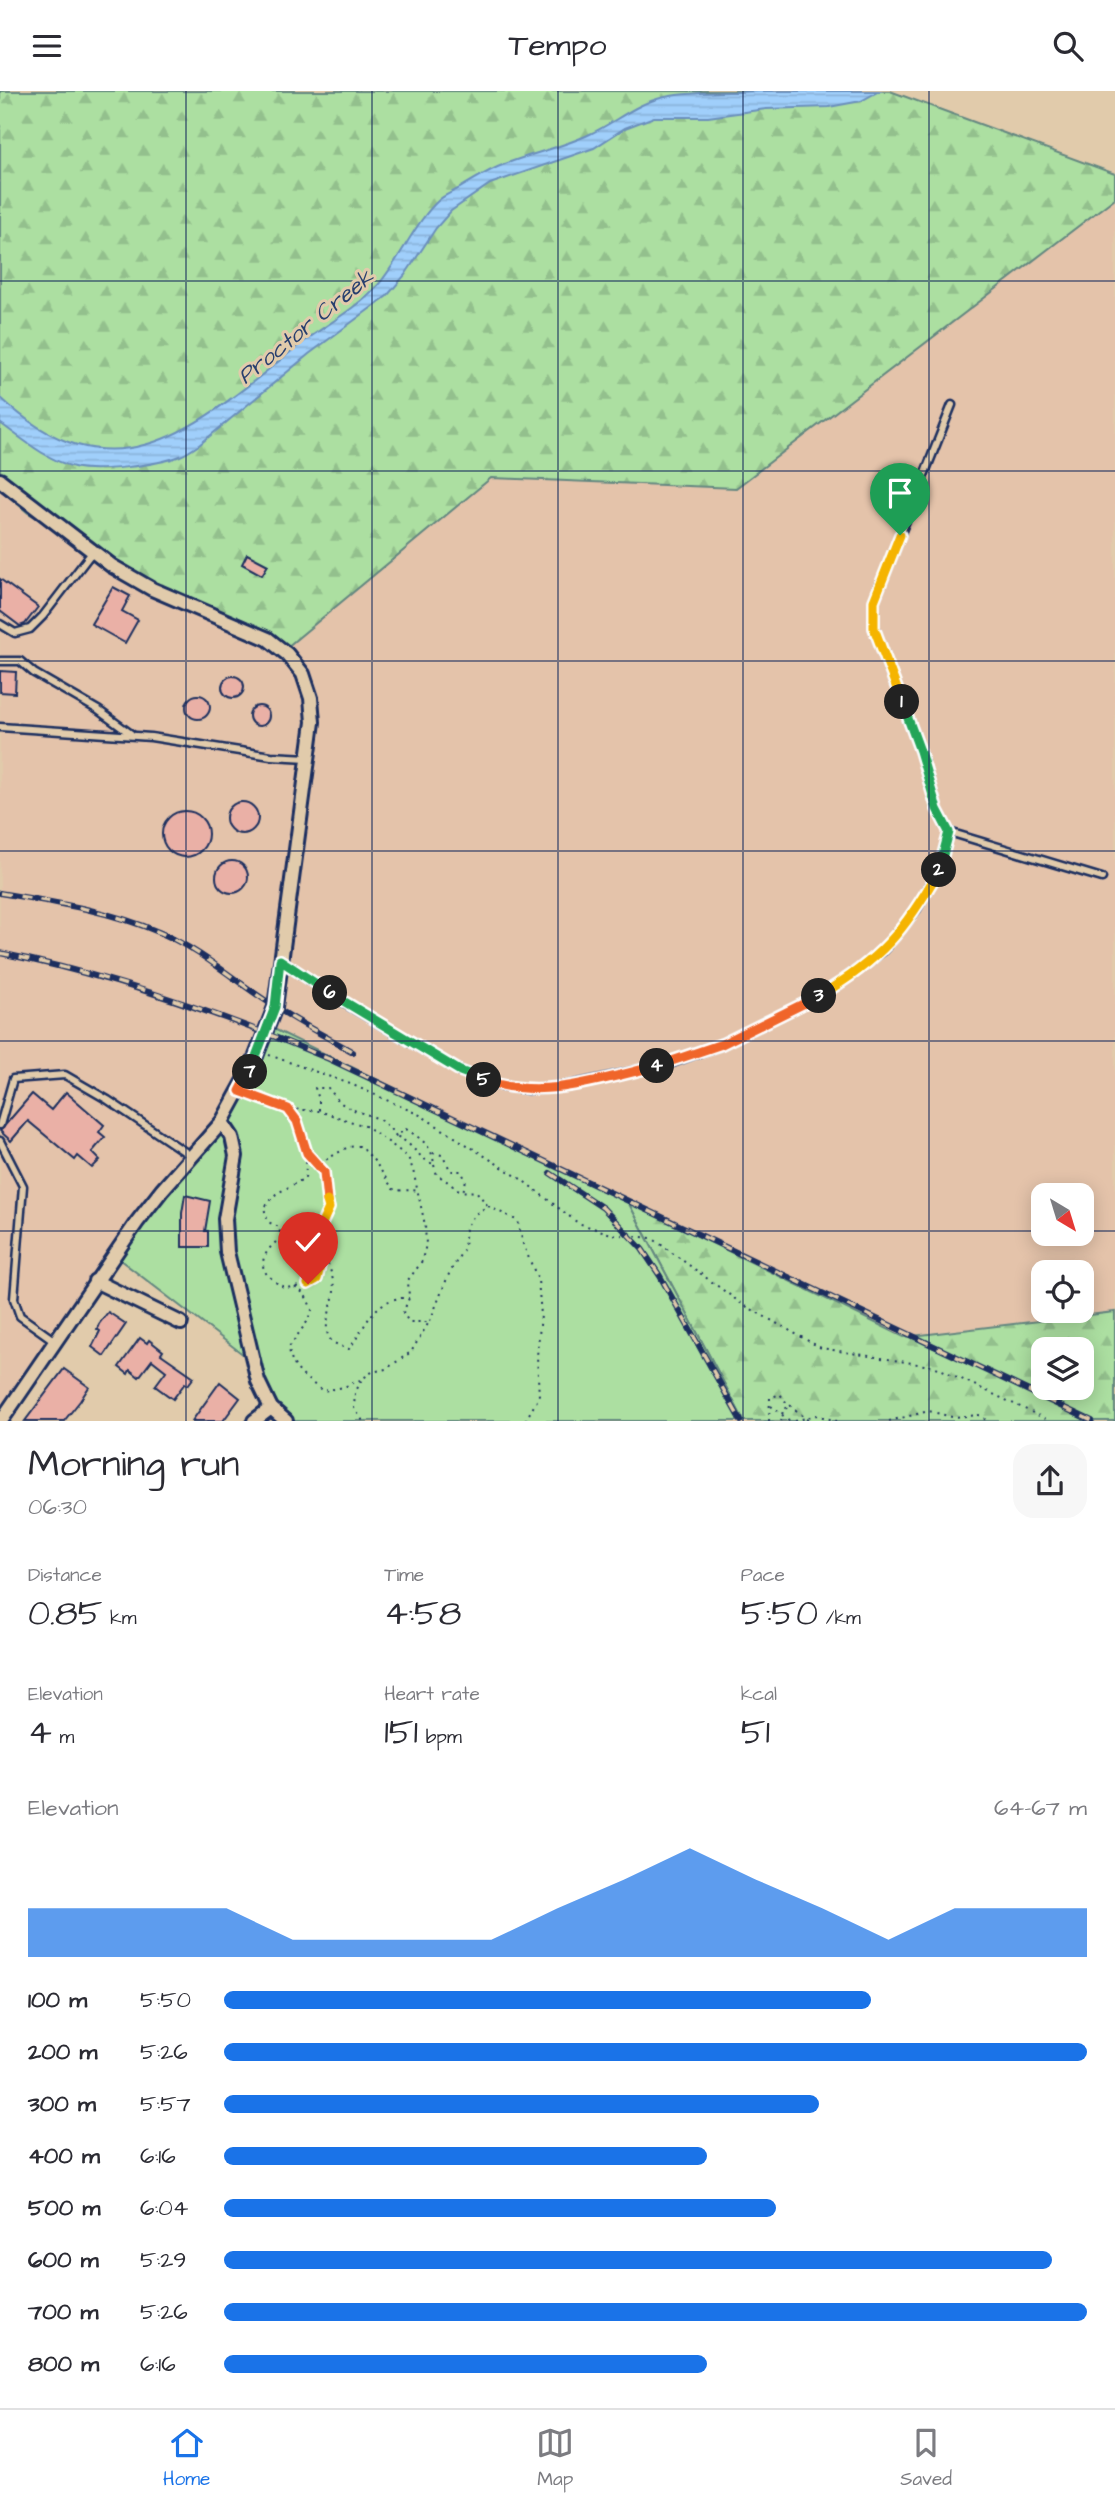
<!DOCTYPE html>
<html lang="en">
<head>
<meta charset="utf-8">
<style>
	:root { --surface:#fff; --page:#f7f7f7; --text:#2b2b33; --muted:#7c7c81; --line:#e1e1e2; --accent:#1a73e8 }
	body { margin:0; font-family:"Architects Daughter",sans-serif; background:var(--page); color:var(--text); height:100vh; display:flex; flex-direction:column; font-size:26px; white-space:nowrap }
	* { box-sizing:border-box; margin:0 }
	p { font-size:23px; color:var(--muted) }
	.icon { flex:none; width:38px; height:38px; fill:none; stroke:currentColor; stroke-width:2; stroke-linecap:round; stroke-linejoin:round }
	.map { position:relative; height:1330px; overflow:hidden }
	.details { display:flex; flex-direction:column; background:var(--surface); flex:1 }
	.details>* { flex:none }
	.needle { width:46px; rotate:142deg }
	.fabs { position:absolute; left:1031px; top:1092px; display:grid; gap:14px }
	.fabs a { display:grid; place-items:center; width:63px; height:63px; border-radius:14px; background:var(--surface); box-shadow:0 4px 18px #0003; font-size:35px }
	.pin { position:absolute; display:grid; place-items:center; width:60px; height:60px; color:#fff; margin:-72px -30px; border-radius:50% 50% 50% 0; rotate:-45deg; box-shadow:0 0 7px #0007 }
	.pin .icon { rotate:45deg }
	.km { position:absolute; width:35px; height:35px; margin:-18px; border-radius:50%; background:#222; color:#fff; font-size:19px; line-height:35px; text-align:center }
	.round { display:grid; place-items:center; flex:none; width:74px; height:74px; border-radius:21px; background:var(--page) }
	.overview { display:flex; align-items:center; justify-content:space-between; height:119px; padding:0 28px }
	h1 { font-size:38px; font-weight:600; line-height:52px }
	.stats { display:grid; grid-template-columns:repeat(3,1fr); gap:10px; height:119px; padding:7px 28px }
	.stats div { display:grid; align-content:center }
	.stats b { font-size:35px; font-weight:600 }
	.stats small { font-size:19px; font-weight:400 }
	.stats p { font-size:19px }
	.chart { height:196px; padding:14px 28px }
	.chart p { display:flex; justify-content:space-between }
	.chart svg { width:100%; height:126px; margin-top:7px; fill:var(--accent); opacity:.7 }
	ul { padding:0 28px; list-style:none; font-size:23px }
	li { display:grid; grid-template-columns:112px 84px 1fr; align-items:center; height:52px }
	li i { height:18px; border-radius:9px; background:var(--accent) }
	header { display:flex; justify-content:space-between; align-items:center; height:91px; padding:0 28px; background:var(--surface); font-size:32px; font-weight:600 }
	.dock { display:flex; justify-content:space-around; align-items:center; height:98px; border-top:2px solid var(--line); background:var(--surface); font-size:19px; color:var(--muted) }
	.dock a { display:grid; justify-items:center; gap:4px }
	.dock .selected { color:var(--accent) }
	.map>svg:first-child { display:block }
	.built { fill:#e4c3aa; fill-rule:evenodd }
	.forest { fill:url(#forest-firs); stroke:#648780; stroke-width:2; fill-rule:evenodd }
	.park { fill:#acdfa1; stroke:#648780; stroke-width:2 }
	.water { fill:url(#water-rules); stroke:#6b8fbc; stroke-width:2 }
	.building { fill:#eab0a6; stroke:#1b2f5e; stroke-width:2 }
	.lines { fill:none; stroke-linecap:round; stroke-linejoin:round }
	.lane-casing { stroke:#1b2f5e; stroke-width:11 }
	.street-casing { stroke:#1b2f5e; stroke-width:18 }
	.path { stroke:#1b2f5e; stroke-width:2; stroke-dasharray:2 5; stroke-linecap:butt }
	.lane { stroke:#e1cbab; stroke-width:6 }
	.street { stroke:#e1cbab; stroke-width:12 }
	.rail-casing { stroke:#1b2f5e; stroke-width:6 }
	.rail { stroke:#e1cbab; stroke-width:3.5; stroke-dasharray:10; stroke-linecap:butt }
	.split-1-casing { stroke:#fff; stroke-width:14 }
	.split-2-casing { stroke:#fff; stroke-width:14 }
	.split-3-casing { stroke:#fff; stroke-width:14 }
	.split-4-casing { stroke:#fff; stroke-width:14 }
	.split-5-casing { stroke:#fff; stroke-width:14 }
	.split-6-casing { stroke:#fff; stroke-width:14 }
	.split-7-casing { stroke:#fff; stroke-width:14 }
	.split-8-casing { stroke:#fff; stroke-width:14 }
	.split-9-casing { stroke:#fff; stroke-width:14 }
	.split-1 { stroke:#f5b400; stroke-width:9 }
	.split-2 { stroke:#22a559; stroke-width:9 }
	.split-3 { stroke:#f5b400; stroke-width:9 }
	.split-4 { stroke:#f0652b; stroke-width:9 }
	.split-5 { stroke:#f0652b; stroke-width:9 }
	.split-6 { stroke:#22a559; stroke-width:9 }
	.split-7 { stroke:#22a559; stroke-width:9 }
	.split-8 { stroke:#f0652b; stroke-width:9 }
	.split-9 { stroke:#f5b400; stroke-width:9 }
	.grid { fill:none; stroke:#1b2f5e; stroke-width:2; stroke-opacity:0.55 }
	.labels { text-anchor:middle; stroke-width:6; stroke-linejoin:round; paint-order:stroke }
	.water-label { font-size:23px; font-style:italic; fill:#283f6e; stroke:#e1cbab }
</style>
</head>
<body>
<header><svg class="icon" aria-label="menu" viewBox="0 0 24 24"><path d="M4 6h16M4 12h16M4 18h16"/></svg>Tempo<svg class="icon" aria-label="search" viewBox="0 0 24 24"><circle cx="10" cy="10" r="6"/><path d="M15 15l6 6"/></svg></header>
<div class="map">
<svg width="1115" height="1330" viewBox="0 0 1115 1330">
	<defs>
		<pattern id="forest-firs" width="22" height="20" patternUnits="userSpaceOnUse" patternTransform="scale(1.75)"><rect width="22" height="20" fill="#acdfa1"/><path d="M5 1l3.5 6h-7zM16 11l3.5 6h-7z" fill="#93c08d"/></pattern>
		<pattern id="water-rules" width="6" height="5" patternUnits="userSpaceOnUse" patternTransform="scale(1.75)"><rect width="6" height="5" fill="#a0cffb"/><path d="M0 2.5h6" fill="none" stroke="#89b2da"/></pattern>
	</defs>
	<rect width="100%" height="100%" fill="#e1cbab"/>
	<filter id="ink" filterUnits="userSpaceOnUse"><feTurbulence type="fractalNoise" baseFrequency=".0143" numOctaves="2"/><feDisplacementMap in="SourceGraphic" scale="14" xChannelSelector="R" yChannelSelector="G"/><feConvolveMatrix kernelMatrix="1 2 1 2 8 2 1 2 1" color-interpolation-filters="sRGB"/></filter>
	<g filter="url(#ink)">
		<path class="built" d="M1115,107V1221L904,1246L274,938L220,1031L115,1165L0,1330V398L28,422L281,561L491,387L736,397ZM1043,1104H1082V1143H1043ZM1043,1181H1082V1220H1043Z"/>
		<g class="forest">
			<polygon points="0,0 890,0 1115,83 1115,107 736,397 491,387 281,561 28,422 0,398"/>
			<path d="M628,1111L904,1246L1115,1221V1330H744ZM1082,1258V1297H1043V1258Z"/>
		</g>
		<polygon class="park" points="274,938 628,1111 744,1330 286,1330 271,1317 253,1271 115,1165 220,1031"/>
		<path class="water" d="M760,0H879L861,10L829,16L766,18L708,26H654L625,37L594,57L490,93L451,120L436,137L405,184L387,205L309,263L199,354C193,358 186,363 180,365C158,374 96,382 74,376C47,369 22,348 0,332V306C113,413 197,336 294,258C320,237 355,219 378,194C400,169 416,129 440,108C445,104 452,101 458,98C474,89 488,79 505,73C533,62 563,56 590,43C616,31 636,12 665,6C696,0 729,2 760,0Z"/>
		<g class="building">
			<polygon points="247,463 268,474 262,484 242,473"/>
			<polygon points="0,488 38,516 25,533 20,535 0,520"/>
			<polygon points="113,496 130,505 122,520 138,529 125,552 91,533"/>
			<polygon points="0,580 16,581 15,602 0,601"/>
			<circle cx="233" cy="596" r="11"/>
			<circle cx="198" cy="616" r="12"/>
			<circle cx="259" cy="625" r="10"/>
			<circle cx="242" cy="727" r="16"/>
			<circle cx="185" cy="743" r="23"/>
			<circle cx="232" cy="786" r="16"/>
			<polygon points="66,1001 104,1034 99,1041 105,1046 92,1061 100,1069 92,1077 78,1065 75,1069 28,1030 11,1050 0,1040 32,1003 51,1019"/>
			<polygon points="185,1104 210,1110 205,1140 208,1140 208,1156 182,1156 182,1122"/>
			<polygon points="108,1221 126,1233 104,1265 92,1256 100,1240 97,1238 99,1233"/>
			<polygon points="140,1247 147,1252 149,1249 163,1260 161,1263 194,1286 188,1294 185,1292 173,1308 155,1295 166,1280 152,1269 139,1286 130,1279 128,1283 119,1276"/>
			<polygon points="64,1278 89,1296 80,1310 64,1330 25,1330"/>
			<polygon points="220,1291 240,1307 223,1330 192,1330"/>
		</g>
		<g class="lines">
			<g class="lane-casing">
				<g id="lane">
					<polyline points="0,533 15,542 30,538 43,525 93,460"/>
					<polyline points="0,570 20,570 34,582 98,619 131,643"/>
					<polyline points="0,636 151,646 271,665 308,667"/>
					<polyline points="949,741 1102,787"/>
					<polyline points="282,870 334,906 460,980 498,994 528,999 561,996 672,972 722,953 813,908 840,892 883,860 917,818 939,778 949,741 937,718 920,660 874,537 874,510 952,314"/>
					<polyline points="0,1034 13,988 65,984 108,1009 191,1065"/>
					<polyline points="0,1050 23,1095 14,1208 20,1225 55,1250"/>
				</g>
			</g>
			<g class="street-casing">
				<g id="street">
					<polyline points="0,389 112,475 152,498 268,548 287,563 303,583 311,607 313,631 275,916 251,978 222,1031 162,1099 137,1131 1,1330"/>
					<polyline points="222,1031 232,1046 236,1065 225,1128 227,1161 258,1290 271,1317 286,1330"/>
					<polyline points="95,1190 181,1232"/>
					<polyline points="254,1330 271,1317"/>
				</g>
			</g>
			<g class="path">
				<polyline points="269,964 353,994 420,1024 521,1088 578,1132 611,1143 652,1147 742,1213 821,1257 936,1276 1050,1330"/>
				<polyline points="250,1004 288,1018 319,1020 368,1036 408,1066 413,1079 425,1134 426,1154 421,1172 408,1189 409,1207 403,1222 409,1231 429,1231 411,1261 386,1278 372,1281 362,1288 355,1302 354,1317 363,1330"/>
				<path d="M289,1019L297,1030L307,1062L305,1087L276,1103L264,1117L268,1131L279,1136L281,1147C267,1157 254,1174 271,1187C275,1191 280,1195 285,1196C291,1198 290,1194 296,1197C305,1201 309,1211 312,1219L307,1231L289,1256C291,1279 305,1287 323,1300L344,1296L360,1289"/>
				<path d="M319,1019V1008L315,997H328C333,1002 338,1011 344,1014C368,1028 376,1019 396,1045L406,1038C421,1048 432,1054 434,1073C419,1069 414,1053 396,1045"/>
				<polyline points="433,1062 442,1064 451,1080 461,1080 466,1089 463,1101"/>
				<path d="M308,1063C332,1085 321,1091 329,1117C306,1152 333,1166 334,1199C334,1213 321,1236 330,1248C334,1253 342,1256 349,1258C367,1235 373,1205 409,1207"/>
				<path d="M320,1072L348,1056L359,1055C374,1066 382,1082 393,1098C402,1101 409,1098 418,1100"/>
				<path d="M434,1074L437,1084C455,1093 454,1103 476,1100L488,1115"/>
				<polyline points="296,1196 317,1187 320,1175 310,1159 319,1141"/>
				<polyline points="430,1230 448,1185 464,1157 466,1136 475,1123 488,1115 518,1130 523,1153 538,1189 541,1224 537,1265 539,1306 525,1330"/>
				<polyline points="771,1315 790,1330"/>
				<polyline points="769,1330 770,1307 780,1303 786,1311 809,1330"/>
				<polyline points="781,1330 783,1319 790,1315"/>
				<polyline points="795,1330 816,1324 837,1330"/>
				<polyline points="889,1330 929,1320 952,1326 980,1324 987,1330"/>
			</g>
			<use href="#lane" class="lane"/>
			<use href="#street" class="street"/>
			<g class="rail-casing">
				<g id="rail">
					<path d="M0,802C54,811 111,820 161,842C202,860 236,891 274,915C299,932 327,946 353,961"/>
					<path d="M0,862C114,885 222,923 329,968L1092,1330"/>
					<polyline points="550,1082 603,1117 642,1158 660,1185 741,1330"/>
				</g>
			</g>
			<use href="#rail" class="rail"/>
		</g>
	</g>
	<g class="lines" filter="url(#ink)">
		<g class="split-1-casing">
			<polyline id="split-1" points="900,444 874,510 874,537 902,611"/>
		</g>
		<g class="split-2-casing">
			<polyline id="split-2" points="902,611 920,660 937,718 949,741 939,779"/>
		</g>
		<g class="split-3-casing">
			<path id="split-3" d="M819,905C880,869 905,840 939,779"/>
		</g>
		<g class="split-4-casing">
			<polyline id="split-4" points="657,975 722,953 819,905"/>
		</g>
		<g class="split-5-casing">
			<path id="split-5" d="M484,989C541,1010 601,988 657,975"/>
		</g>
		<g class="split-6-casing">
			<polyline id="split-6" points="330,902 460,980 484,989"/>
		</g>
		<g class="split-7-casing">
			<polyline id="split-7" points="250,981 275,916 280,869 330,902"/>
		</g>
		<g class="split-8-casing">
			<polyline id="split-8" points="250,981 240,1000 288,1018 297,1030 307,1062 324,1081 327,1110"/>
		</g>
		<g class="split-9-casing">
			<polyline id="split-9" points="308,1193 317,1188 320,1175 310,1159 329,1117 327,1110"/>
		</g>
		<use href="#split-1" class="split-1"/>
		<use href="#split-2" class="split-2"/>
		<use href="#split-3" class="split-3"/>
		<use href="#split-4" class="split-4"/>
		<use href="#split-5" class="split-5"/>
		<use href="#split-6" class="split-6"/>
		<use href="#split-7" class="split-7"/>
		<use href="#split-8" class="split-8"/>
		<use href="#split-9" class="split-9"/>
	</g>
	<path class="grid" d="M186,0V1330M372,0V1330M558,0V1330M743,0V1330M929,0V1330M0,190H1115M0,380H1115M0,570H1115M0,760H1115M0,950H1115M0,1140H1043M1082,1140H1115"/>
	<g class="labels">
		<g class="water-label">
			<text transform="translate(305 235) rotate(-39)" y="8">Proctor Creek</text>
		</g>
	</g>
</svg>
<div class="fabs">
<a><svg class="needle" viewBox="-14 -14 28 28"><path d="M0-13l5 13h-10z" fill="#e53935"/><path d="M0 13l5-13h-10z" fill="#7c7c81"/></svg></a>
<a><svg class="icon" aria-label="locate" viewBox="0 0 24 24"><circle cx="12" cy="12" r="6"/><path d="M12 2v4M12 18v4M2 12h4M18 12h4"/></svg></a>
<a><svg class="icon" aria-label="layers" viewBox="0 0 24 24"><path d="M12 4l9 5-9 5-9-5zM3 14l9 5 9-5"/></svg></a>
</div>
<div class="pin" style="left:900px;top:444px;background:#1e9e55"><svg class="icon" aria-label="arrive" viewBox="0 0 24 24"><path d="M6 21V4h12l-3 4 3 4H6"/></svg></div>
<div class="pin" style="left:308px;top:1193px;background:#d93025"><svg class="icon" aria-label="check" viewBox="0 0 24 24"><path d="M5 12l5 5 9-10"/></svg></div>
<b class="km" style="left:902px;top:611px">1</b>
<b class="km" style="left:939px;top:779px">2</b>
<b class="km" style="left:819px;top:905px">3</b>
<b class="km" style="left:657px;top:975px">4</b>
<b class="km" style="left:484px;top:989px">5</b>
<b class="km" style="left:330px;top:902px">6</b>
<b class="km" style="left:250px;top:981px">7</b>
</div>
<section class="details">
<div class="overview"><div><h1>Morning run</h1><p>06:30</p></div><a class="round"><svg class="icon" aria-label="share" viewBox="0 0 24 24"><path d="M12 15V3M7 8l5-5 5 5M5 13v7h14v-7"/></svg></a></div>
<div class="stats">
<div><p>Distance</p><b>0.85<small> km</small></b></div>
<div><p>Time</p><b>4:58</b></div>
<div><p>Pace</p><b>5:50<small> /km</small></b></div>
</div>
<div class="stats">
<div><p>Elevation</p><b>4<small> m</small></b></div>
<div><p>Heart rate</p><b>151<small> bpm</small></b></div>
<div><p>kcal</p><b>51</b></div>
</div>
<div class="chart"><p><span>Elevation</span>64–67 m</p>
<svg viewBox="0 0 160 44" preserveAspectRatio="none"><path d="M0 44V27L10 27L20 27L30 27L40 38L50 38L60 38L70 38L80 27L90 17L100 6L110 17L120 27L130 38L140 27L150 27L160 27V44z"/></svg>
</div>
<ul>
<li><b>100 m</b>5:50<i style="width:75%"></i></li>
<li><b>200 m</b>5:26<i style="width:100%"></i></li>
<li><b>300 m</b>5:57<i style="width:69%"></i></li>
<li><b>400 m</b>6:16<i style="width:56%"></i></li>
<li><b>500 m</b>6:04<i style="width:64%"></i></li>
<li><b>600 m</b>5:29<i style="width:96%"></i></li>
<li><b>700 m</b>5:26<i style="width:100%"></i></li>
<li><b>800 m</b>6:16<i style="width:56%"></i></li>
</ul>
</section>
<nav class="dock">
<a class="selected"><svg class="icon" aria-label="home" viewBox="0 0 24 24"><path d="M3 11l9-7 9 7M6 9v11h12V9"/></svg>Home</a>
<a><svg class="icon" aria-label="map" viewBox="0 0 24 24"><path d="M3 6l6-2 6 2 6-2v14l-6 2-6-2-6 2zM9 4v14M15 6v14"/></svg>Map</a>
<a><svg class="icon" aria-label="saved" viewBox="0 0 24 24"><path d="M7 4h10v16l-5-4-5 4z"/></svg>Saved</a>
</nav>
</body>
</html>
